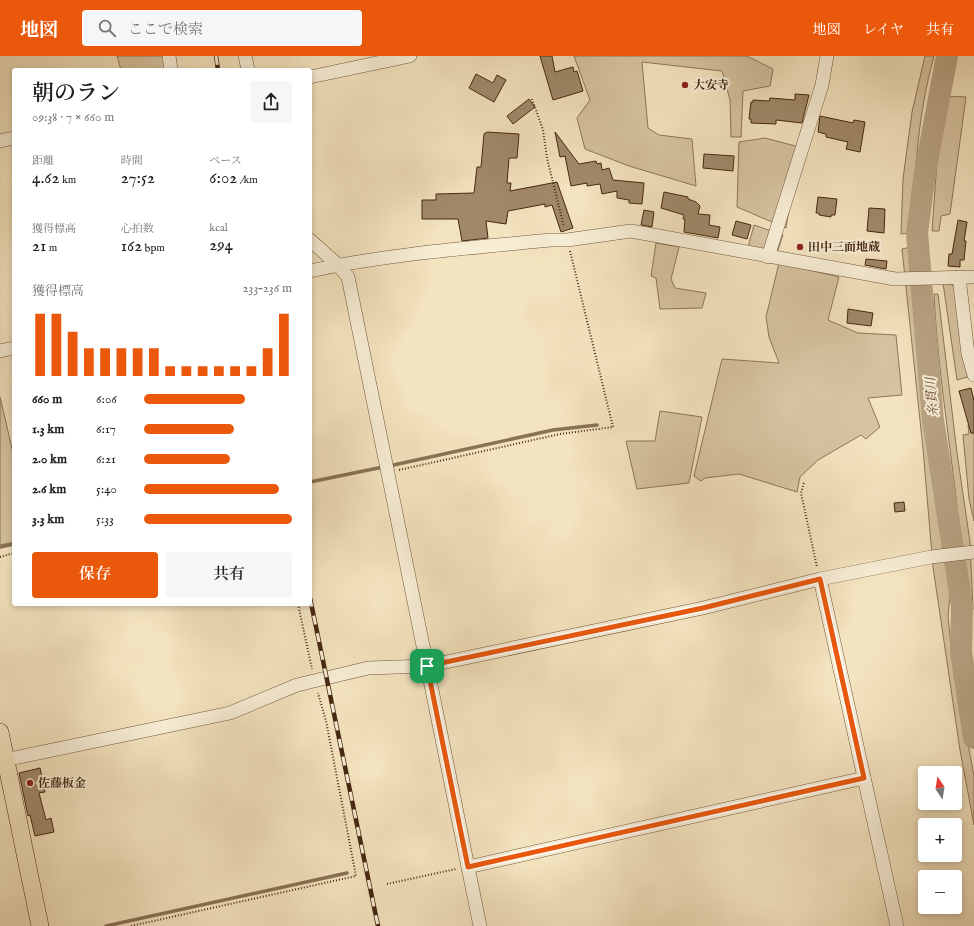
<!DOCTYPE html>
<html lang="ja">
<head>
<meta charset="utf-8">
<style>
	:root { --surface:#fff; --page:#f6f6f6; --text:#222; --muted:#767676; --accent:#ea580c }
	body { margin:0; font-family:"IM FELL English","Noto Serif JP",serif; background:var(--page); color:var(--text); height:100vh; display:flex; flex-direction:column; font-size:15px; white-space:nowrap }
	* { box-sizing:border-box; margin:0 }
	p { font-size:13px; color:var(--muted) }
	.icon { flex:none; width:22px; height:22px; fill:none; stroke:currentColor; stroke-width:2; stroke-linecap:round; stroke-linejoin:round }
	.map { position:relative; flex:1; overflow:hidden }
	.drawer { position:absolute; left:12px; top:12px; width:300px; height:538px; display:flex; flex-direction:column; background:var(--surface); border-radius:4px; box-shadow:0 2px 6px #0003 }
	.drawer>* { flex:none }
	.needle { width:26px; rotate:348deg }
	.fabs { position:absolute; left:918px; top:710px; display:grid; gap:8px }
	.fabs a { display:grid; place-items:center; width:44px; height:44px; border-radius:4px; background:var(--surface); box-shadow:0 2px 6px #0003; font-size:20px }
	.pin { position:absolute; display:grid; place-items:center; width:34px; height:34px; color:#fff; margin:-17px; border-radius:8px; box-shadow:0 2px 6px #0006 }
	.round { display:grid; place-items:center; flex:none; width:42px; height:42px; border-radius:4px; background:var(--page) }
	.summary { display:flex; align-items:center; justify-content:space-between; height:68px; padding:0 20px }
	h1 { font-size:22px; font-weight:600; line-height:30px }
	.figures { display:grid; grid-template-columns:repeat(3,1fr); gap:6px; height:68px; padding:4px 20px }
	.figures div { display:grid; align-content:center }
	.figures b { font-size:17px; font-weight:600 }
	.figures small { font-size:11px; font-weight:400 }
	.figures p { font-size:11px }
	.chart { height:112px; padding:8px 20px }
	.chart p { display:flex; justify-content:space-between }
	.chart svg { width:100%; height:72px; margin-top:4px; stroke:var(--accent); stroke-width:6 }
	.cta { display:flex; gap:8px; margin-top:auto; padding:8px 20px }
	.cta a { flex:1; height:46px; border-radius:4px; background:var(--accent); color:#fff; font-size:16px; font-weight:600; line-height:46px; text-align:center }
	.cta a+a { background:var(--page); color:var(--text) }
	ul { padding:0 20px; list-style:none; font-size:13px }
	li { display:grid; grid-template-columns:64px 48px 1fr; align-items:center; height:30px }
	li i { height:10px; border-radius:5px; background:var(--accent) }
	header { display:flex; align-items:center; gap:24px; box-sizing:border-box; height:56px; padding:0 20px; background:var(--accent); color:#fff }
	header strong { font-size:19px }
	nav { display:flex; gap:22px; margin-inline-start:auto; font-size:14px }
	.search { width:280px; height:36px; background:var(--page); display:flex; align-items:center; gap:10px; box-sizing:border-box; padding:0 14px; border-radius:4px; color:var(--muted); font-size:15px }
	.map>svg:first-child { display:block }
	.green { fill:#d6c3a0; stroke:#8e7658 }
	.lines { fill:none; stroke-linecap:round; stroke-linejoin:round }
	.stream { stroke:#8a7255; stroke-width:3.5 }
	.river { stroke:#b8a383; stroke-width:22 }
	.building { fill:#a0896a; stroke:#462810 }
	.minor-casing { stroke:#71573c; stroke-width:14 }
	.major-casing { stroke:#462810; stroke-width:18 }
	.path { stroke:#462810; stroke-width:2; stroke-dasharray:1 2; stroke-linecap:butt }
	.minor { stroke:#f7edd5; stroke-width:13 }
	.major { stroke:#f3e3be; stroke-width:17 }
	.rail-casing { stroke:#462810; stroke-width:4.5 }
	.rail { stroke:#f7edd5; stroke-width:3; stroke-dasharray:9; stroke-linecap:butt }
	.route-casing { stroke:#fff; stroke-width:8 }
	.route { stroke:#ea580c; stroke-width:5 }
	.poi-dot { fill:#8f2418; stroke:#f7edd5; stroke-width:1.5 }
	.labels { text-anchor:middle; stroke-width:4; stroke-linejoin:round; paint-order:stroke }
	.poi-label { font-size:12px; font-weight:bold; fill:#462810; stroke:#f7edd5; text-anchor:start }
	.water-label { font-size:13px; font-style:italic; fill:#684d32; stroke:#f7edd5 }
</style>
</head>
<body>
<header>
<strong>地図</strong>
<div class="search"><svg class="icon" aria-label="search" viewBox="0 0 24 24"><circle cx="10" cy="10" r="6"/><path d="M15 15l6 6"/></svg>ここで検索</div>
<nav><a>地図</a><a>レイヤ</a><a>共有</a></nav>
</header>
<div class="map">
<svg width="974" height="870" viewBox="0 0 974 870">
	<rect width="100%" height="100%" fill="#f3e3be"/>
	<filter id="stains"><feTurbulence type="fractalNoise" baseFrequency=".005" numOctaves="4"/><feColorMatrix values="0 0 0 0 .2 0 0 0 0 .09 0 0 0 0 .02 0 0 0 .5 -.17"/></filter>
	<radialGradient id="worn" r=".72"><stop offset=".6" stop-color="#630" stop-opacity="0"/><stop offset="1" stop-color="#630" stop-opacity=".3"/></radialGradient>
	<g class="green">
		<polygon points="117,0 163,0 165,14 121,14"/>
		<polygon points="574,0 747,0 773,13 770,30 743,35 741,81 731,81 730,44 722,15 642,6 648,72 659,79 692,83 696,130 629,110 585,93 577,62 590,44"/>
		<path d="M925,0H934C918,58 914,118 913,177L901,178L903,123L912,56Z"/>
		<polygon points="945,40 966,41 950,158 941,160 939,175 932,175 939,77"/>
		<polygon points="765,82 799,91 786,172 737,151 739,86"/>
		<polygon points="754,169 783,179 777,197 748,191"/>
		<polygon points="656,187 679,191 671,223 675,232 706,237 702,252 660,253 656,222 651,220"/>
		<polygon points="911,191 922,337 938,434 950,539 948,560 952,601 974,720 974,769 960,694 933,511 923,393 902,193"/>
		<polygon points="779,207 839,221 828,264 858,277 896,279 902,339 868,342 880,371 866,383 861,379 818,404 800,421 797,436 739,418 705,422 701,425 694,420 722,303 779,307 769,281 766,261"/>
		<polygon points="943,227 950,227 956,233 974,319 957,324"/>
		<path d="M934,238H938L957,397L970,486L973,554L965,559C963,451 939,345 934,238Z"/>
		<polygon points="0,341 14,401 14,486 0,489"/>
		<polygon points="660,355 702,361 689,427 637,433 626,385 655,385"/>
		<polygon points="974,367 974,465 969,443 963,379 969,378 968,369"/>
	</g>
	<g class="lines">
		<g class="stream">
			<polyline points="389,410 553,374 597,369"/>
			<polyline points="310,426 383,411"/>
			<polyline points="0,491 14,488"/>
			<polyline points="106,870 347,817"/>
		</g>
		<polyline class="river" points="947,0 925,116 917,177 933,364 962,550 961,596 974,682"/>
	</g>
	<g class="building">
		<polygon points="540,0 552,0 555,16 573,11 574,16 577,15 583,35 553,44"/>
		<polygon points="476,18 493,27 497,19 506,24 494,46 469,32"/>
		<polygon points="795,38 809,39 802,67 776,64 776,68 751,67 751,63 749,63 751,46 753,46 753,44 769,45 770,42 795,44"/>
		<polygon points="529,43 535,51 513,68 507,60"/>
		<polygon points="820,60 853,67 854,64 865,66 860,96 846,93 848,86 826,81 826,78 818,76"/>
		<polygon points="487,76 519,78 517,102 509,102 507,127 511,127 510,135 557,126 573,172 561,176 552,149 545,151 545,148 508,155 506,168 486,165 488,182 462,185 458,163 422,163 422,144 436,144 436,138 474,137 477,111 481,111 484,78"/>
		<polygon points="555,76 579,108 596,105 597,108 601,107 602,114 609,112 613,124 644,127 642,148 629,147 629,144 617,142 617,135 602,138 600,128 587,130 587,127 571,130 565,100 560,101"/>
		<polygon points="704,98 734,100 733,115 703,112"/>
		<polygon points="664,136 688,141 688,143 696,146 700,150 698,158 710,159 709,169 720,171 718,182 684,176 685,163 683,163 684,159 661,152"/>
		<polygon points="818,141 837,143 835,159 831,159 831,161 819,159 819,157 816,157"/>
		<polygon points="869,152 885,153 884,177 867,175"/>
		<polygon points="644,154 654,156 652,171 641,169"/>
		<polygon points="958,164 967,166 964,185 966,185 964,204 960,204 960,211 948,210 949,198 952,198"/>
		<polygon points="736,165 751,169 747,183 732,179"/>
		<polygon points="866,203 887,205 886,213 865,209"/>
		<polygon points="848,253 873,257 871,270 847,267"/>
		<polygon points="971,332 974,345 974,377 971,377 959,335"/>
		<polygon points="904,446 905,455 895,456 894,447"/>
		<polygon points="40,712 45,736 39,737 46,764 51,762 54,776 35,780 30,759 28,760 19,717"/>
	</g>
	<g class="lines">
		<g class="minor-casing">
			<g id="minor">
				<polyline points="169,0 171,14"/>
				<polyline points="245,0 248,14"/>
				<polyline points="310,21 410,0"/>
				<polyline points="0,85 14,82"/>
				<polyline points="310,184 338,209 348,221 480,870"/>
				<polyline points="768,201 822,29 827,0"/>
				<path d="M310,215C389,198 470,192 550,184H567L631,175L895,223L974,221"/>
				<polyline points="959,221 968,298 974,319"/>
				<polyline points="0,295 14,292"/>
				<polyline points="820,523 897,870"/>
				<polyline points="0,705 230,657 297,629 368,612 427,610 703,552 820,523 931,501 974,496"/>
				<polyline points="468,811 864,722"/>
			</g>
		</g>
		<g class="major-casing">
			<polyline id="major" points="0,676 40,870"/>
		</g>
		<g class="path">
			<polyline points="532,43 543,74 547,102 564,171"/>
			<polyline points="570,195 613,371"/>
			<polyline points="399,414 560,378 613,371"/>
			<polyline points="804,427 801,437 817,511"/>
			<polyline points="0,501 14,497"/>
			<polyline points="298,548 312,613"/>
			<polyline points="387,828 456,813"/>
			<polyline points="131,870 356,820 326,665 318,637"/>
		</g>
		<use href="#minor" class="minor"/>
		<use href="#major" class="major"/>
		<g class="rail-casing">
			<g id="rail">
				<polyline points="216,0 218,14"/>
				<polyline points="310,542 378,870"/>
			</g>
		</g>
		<use href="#rail" class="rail"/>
	</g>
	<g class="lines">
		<g class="route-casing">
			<polygon id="route" points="820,523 864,722 468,811 427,610 703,552"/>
		</g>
		<use href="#route" class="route"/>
	</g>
	<g class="poi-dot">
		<circle cx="685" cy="29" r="4"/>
		<circle cx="800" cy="191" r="4"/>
		<circle cx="30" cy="727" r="4"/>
	</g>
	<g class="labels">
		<g class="poi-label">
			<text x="693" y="33">大安寺</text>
			<text x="808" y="195">田中三面地蔵</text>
			<text x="38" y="731">佐藤板金</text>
		</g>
		<g class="water-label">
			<text transform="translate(931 341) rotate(-95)" y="5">糸貫川</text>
		</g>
	</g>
	<rect width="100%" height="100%" filter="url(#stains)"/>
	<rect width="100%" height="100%" fill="url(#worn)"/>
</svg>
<div class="fabs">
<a><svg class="needle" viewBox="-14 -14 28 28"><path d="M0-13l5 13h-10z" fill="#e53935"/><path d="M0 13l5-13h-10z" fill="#767676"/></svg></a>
<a>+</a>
<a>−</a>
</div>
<div class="pin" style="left:427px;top:610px;background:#1e9e55"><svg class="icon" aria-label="arrive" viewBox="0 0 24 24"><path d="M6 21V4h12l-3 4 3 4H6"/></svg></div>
<section class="drawer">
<div class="summary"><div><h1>朝のラン</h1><p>09:38 · 7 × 660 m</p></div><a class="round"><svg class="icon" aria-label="share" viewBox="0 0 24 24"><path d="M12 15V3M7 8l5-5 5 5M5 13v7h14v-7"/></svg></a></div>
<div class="figures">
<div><p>距離</p><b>4.62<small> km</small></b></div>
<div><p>時間</p><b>27:52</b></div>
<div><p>ペース</p><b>6:02<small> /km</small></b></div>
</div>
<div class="figures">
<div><p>獲得標高</p><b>21<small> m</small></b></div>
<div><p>心拍数</p><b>162<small> bpm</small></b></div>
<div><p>kcal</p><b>294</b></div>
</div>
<div class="chart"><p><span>獲得標高</span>233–236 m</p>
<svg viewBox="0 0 160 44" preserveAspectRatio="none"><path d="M5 44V6M15 44V6M25 44V17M35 44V27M45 44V27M55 44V27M65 44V27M75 44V27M85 44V38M95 44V38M105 44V38M115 44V38M125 44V38M135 44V38M145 44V27M155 44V6"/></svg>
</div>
<ul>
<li><b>660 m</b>6:06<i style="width:68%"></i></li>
<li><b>1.3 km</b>6:17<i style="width:61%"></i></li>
<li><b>2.0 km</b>6:21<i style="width:58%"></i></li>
<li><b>2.6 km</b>5:40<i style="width:91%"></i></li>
<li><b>3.3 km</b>5:33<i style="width:100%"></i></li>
</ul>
<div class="cta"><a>保存</a><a>共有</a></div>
</section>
</div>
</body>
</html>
